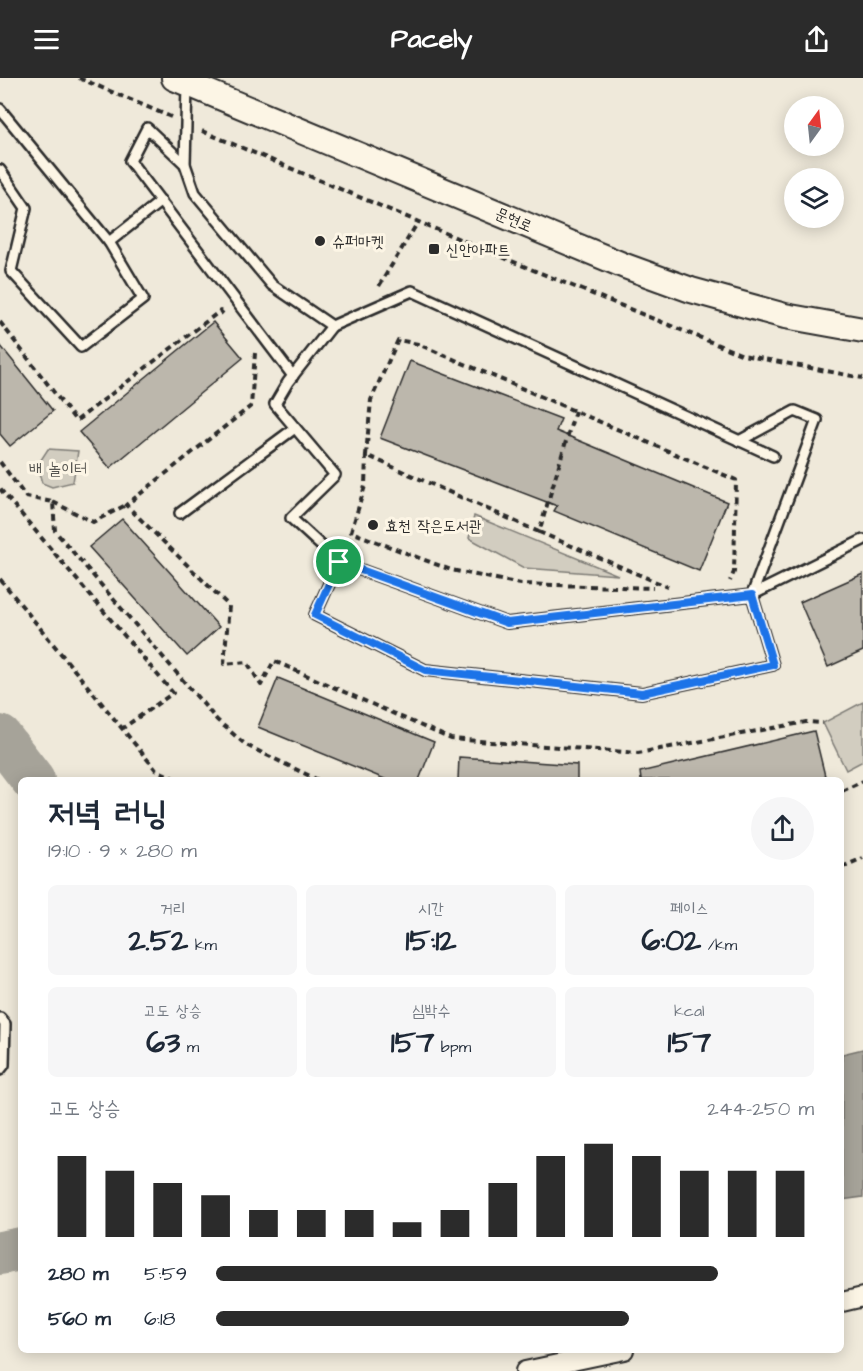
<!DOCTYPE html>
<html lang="ko">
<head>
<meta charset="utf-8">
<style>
	:root { --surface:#fff; --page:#f6f6f7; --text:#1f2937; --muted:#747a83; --accent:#2b2b2b }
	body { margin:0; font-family:"Architects Daughter","Poor Story",sans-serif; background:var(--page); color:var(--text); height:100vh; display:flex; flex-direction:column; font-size:22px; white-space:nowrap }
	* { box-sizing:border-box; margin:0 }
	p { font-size:20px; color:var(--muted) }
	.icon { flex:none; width:33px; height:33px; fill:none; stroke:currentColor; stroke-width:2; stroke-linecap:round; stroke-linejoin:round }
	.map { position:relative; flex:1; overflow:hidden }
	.sheet { position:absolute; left:18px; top:699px; width:826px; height:576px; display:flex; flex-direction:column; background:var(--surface); border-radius:9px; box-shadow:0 3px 15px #0003 }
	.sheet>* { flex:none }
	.needle { width:39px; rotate:15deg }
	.fabs { position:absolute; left:784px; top:18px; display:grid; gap:12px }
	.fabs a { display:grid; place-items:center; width:60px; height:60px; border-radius:50%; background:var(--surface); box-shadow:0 3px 15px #0003; font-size:30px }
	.pin { position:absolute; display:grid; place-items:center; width:51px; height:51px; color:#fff; margin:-26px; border:3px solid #fff; border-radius:50%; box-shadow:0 2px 6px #0007 }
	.round { display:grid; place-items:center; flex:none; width:63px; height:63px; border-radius:32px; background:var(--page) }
	.headline { display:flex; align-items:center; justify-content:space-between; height:102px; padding:0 30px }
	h1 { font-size:33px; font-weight:700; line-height:45px }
	.figures { display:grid; grid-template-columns:repeat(3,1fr); gap:9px; height:102px; padding:6px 30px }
	.figures div { display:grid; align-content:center; border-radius:9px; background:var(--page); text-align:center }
	.figures b { font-size:30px; font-weight:700 }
	.figures small { font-size:16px; font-weight:400 }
	.figures p { font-size:16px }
	.chart { height:168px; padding:12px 30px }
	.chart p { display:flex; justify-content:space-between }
	.chart svg { width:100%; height:108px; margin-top:6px; stroke:var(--accent); stroke-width:6 }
	ul { padding:0 30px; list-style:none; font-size:20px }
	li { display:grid; grid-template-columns:96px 72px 1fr; align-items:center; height:45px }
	li i { height:15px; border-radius:8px; background:var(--accent) }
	header { display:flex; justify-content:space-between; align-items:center; height:78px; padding:0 30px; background:var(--accent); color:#fff; font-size:27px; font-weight:700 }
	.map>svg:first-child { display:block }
	.green { fill:#d2cdc0; stroke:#7e7c76; stroke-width:1.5 }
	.water { fill:#a6a399; stroke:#75736d; stroke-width:1.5 }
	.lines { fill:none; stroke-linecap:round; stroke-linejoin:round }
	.river { stroke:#a6a399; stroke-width:44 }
	.building { fill:#bcb7ac; stroke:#2b2b2b; stroke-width:1.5 }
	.service-casing { stroke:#2b2b2b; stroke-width:14 }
	.minor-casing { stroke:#2b2b2b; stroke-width:22 }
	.tertiary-casing { stroke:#2b2b2b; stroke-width:28 }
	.path { stroke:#2b2b2b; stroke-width:4; stroke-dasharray:6 4.5; stroke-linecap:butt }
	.service { stroke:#fcf5e5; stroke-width:9 }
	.minor { stroke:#fcf5e5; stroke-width:18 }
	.tertiary { stroke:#fcf5e5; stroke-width:24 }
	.route-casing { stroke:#fff; stroke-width:12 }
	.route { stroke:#1a73e8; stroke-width:8 }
	.poi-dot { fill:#2b2b2b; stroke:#fcf5e5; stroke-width:2 }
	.labels { text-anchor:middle; stroke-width:6; stroke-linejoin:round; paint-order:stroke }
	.street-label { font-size:16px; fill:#2b2b2b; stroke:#fcf5e5 }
	.poi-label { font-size:16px; fill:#2b2b2b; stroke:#fcf5e5; text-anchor:start }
	.park-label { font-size:16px; fill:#555450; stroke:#fcf5e5 }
</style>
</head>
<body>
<header><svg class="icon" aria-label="menu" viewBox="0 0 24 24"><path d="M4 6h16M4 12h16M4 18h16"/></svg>Pacely<svg class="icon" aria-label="share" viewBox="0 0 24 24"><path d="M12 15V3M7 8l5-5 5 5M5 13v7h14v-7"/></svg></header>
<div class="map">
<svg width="863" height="1293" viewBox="0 0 863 1293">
	<rect width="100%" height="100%" fill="#efe9da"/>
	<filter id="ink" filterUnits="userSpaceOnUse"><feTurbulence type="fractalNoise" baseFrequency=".0167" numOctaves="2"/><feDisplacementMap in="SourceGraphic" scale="12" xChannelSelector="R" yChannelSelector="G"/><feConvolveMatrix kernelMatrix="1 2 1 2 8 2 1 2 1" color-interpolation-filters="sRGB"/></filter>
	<g filter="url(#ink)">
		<g class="green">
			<polygon points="48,371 78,373 73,404 52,409 42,405 37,388"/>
			<polygon points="474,438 618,497 524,490 469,460"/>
			<polygon points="863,624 863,683 846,692 823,645"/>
		</g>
		<polygon class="water" points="863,971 863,1119 842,1122 842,976"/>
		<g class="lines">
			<g class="river">
				<polyline points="0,659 33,702"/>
				<polyline points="0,1175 21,1171"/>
			</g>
		</g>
		<g class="building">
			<polygon points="213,244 243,280 110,390 79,354"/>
			<polygon points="0,267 53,333 10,368 0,356"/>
			<polygon points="410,283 561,341 556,353 727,424 699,493 554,433 557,428 380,360"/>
			<polygon points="122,441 219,549 187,578 89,469"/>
			<polygon points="863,496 863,573 828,589 800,524"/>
			<polygon points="278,600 434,664 419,702 387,702 258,649"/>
			<polygon points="814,653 826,702 641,702 640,694"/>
			<polygon points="459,679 577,687 577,702 458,702"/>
		</g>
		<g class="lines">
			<g class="service-casing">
				<g id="service">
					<polyline points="187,7 185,86 195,115 272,207 332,248 412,213 773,378"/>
					<polyline points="0,31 109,164 161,123"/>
					<polyline points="185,86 147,50 130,83 293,298"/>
					<polyline points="0,92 26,130 11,193 81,269 143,221 109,164"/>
					<polyline points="332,248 288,304 275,326 335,397 291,440 339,484 507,545 752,517 773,587 642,615 425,592 315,537 339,484"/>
					<polyline points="739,363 795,333 817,342 752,517 863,462"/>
					<polyline points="180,435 295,350"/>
					<polyline points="0,940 5,946 4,987 0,992"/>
				</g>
			</g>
			<g class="minor-casing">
				<g id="minor">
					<polyline points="842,1224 863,1219"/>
					<polyline points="525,1293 624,1272"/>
				</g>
			</g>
			<g class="tertiary-casing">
				<polyline id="tertiary" points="174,0 625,188 691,212 785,238 863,252"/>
			</g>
			<g class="path">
				<polyline points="79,0 171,39"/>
				<polyline points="202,53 533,192 743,277 863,300"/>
				<polyline points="379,208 418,144"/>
				<polyline points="0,244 76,343 220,233 223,236"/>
				<polyline points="255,275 251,328 126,427 229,528 224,586 247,584 261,607 274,583 451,661 638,675 806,644 823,645"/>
				<polyline points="575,333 539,454 668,509"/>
				<polyline points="366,377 365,408 351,454 451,492 521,506 653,510"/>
				<polyline points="0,384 26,419 53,424 55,453 217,642 246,667 318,702"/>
				<polyline points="0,411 173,615 123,650"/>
				<polyline points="53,424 93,444 126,427"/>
				<polyline points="539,454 366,377 371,322 398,262 418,266 736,402 734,494 730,503"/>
				<polyline points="0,501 156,692 179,702"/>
				<polyline points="842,713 863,703"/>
				<polyline points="842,789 863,780"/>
			</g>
			<use href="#service" class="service"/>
			<use href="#minor" class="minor"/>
			<use href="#tertiary" class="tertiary"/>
		</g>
	</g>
	<g class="lines" filter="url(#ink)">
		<g class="route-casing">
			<polygon id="route" points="339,484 507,545 752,517 773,587 642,615 425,592 315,537"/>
		</g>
		<use href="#route" class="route"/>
	</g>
	<g class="poi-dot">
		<circle cx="320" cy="163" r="6"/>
		<rect x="428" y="165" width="12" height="12" rx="3"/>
		<circle cx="373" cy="447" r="6"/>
	</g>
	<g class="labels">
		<g class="street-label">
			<text transform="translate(514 141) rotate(23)" y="6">문현로</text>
		</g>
		<g class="poi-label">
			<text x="332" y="169">슈퍼마켓</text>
			<text x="446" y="177">신안아파트</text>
			<text x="385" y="453">효천 작은도서관</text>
		</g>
		<g class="park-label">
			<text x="58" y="396">배 놀이터</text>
		</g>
	</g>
</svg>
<div class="fabs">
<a><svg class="needle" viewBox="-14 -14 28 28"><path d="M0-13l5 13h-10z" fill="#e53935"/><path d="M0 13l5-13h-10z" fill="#747a83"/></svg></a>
<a><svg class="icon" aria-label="layers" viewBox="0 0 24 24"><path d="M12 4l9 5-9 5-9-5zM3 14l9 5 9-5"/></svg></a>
</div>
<div class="pin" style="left:339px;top:484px;background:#1e9e55"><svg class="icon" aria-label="arrive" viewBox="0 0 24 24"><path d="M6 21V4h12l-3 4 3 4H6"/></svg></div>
<section class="sheet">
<div class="headline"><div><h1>저녁 러닝</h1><p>19:10 · 9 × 280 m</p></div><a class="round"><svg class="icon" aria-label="share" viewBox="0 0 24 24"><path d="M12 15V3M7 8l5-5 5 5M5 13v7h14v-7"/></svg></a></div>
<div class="figures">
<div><p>거리</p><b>2.52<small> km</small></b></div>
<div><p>시간</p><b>15:12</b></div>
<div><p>페이스</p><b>6:02<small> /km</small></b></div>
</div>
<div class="figures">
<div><p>고도 상승</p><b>63<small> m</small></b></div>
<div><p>심박수</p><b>157<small> bpm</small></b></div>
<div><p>kcal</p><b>157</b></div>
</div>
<div class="chart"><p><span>고도 상승</span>244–250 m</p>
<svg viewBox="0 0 160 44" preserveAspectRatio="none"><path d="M5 44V11M15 44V17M25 44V22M35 44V27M45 44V33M55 44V33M65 44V33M75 44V38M85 44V33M95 44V22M105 44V11M115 44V6M125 44V11M135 44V17M145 44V17M155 44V17"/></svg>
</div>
<ul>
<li><b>280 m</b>5:59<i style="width:84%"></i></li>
<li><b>560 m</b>6:18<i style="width:69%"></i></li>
</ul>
</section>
</div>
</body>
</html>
